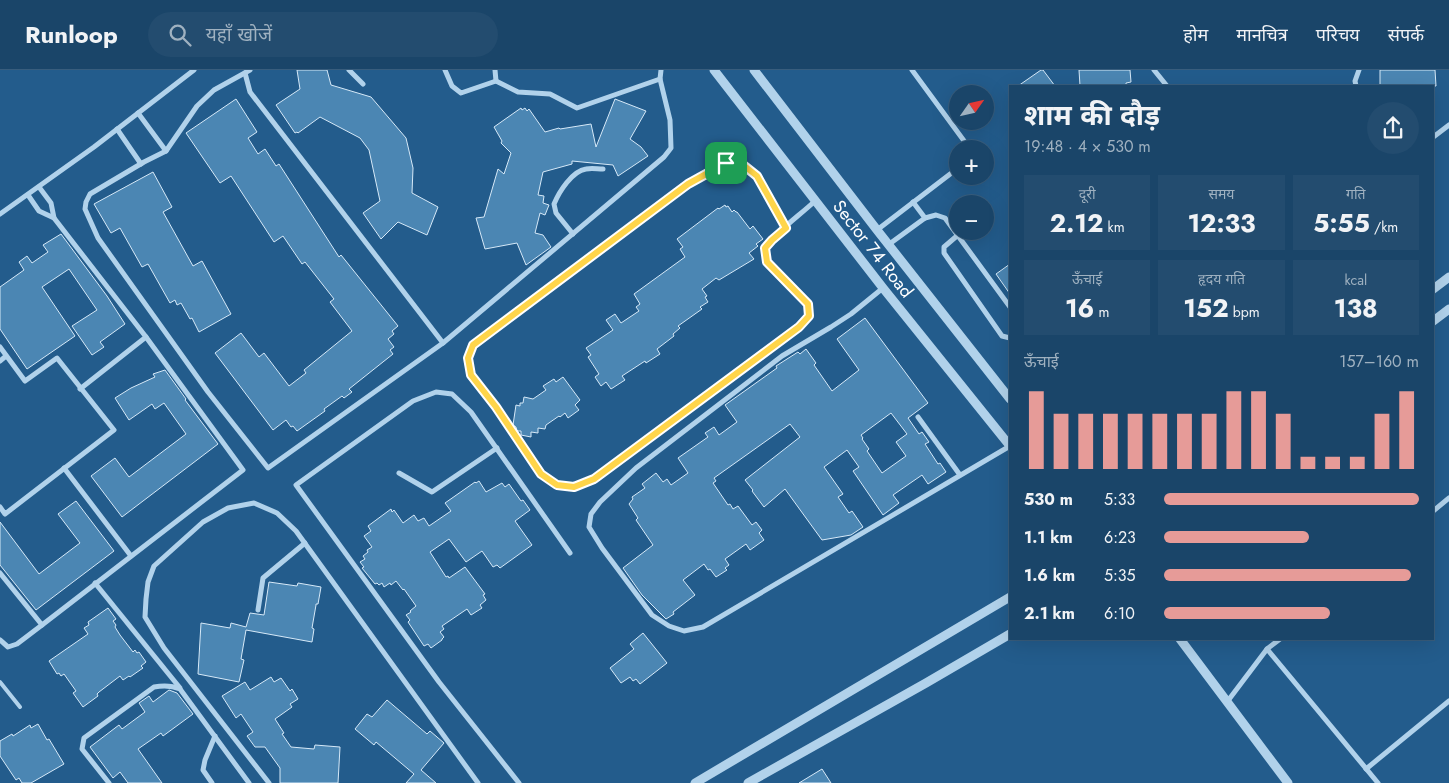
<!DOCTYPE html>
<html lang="hi">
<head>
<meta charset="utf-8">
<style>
	:root { --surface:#1a4569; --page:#234c6f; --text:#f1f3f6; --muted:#9fb1c0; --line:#385d7d; --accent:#e69b98 }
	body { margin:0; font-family:Jost,"Noto Sans Devanagari",sans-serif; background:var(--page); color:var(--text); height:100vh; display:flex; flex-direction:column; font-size:19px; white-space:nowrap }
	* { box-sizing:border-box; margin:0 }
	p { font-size:16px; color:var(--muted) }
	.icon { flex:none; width:28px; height:28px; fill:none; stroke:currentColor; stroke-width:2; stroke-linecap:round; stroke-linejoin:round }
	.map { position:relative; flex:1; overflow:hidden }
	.side { position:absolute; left:1009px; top:15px; width:425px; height:555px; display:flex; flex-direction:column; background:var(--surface); border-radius:0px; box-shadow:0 5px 20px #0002,0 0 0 1px var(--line) }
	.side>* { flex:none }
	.needle { width:32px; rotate:56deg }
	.fabs { position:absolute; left:949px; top:15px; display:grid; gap:10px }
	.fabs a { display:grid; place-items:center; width:45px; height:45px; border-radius:50%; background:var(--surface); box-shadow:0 5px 20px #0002,0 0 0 1px var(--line); font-size:25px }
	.pin { position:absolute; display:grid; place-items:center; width:42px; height:42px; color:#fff; margin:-21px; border-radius:10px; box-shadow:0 2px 8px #0006 }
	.round { display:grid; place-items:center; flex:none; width:52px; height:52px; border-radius:26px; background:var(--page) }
	.head { display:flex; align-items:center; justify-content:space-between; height:85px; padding:0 15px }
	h1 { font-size:28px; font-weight:700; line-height:38px }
	.stats { display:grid; grid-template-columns:repeat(3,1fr); gap:8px; height:85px; padding:5px 15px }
	.stats div { display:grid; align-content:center; border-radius:0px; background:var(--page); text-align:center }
	.stats b { font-size:25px; font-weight:700 }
	.stats small { font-size:14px; font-weight:400 }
	.stats p { font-size:14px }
	.chart { height:140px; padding:10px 15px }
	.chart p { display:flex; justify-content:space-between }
	.chart svg { width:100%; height:90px; margin-top:5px; stroke:var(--accent); stroke-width:6 }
	ul { padding:0 15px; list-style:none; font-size:16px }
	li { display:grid; grid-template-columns:80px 60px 1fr; align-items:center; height:38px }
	li i { height:12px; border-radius:6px; background:var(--accent) }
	header { display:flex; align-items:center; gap:30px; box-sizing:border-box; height:70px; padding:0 25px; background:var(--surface); border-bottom:1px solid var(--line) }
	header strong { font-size:24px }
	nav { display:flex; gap:28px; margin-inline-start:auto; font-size:18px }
	.search { width:350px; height:45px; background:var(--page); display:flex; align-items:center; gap:12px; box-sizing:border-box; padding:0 18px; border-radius:28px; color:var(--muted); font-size:19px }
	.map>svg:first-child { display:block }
	.building { fill:#4b86b3; stroke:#d6e9f8; fill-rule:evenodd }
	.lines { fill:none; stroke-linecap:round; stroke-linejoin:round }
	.service { stroke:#b1d2eb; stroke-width:4 }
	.minor { stroke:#b1d2eb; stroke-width:5 }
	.tertiary { stroke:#b1d2eb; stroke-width:9 }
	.route-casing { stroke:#fff; stroke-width:10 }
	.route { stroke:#ffd54a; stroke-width:6 }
	.labels { text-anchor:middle; stroke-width:4; stroke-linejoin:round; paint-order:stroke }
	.street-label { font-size:18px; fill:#fff; stroke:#235c8c }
</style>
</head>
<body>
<header>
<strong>Runloop</strong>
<div class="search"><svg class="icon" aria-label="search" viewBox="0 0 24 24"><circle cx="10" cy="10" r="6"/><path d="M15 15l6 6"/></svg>यहाँ खोजें</div>
<nav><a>होम</a><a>मानचित्र</a><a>परिचय</a><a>संपर्क</a></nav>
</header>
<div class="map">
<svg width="1449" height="713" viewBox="0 0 1449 713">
	<rect width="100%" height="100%" fill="#235c8c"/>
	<g class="building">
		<polygon points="297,0 327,0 331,15 371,27 406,68 413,98 412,123 438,137 427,165 398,152 381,169 363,143 380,131 369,80 360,68 320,47 298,63 297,62 295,63 276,35 300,19"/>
		<polygon points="1041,0 1043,0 1055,16 1018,16"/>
		<polygon points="1079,0 1130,0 1131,12 1126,13 1126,16 1080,16"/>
		<polygon points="1380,0 1435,0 1436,16 1380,16"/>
		<polygon points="236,29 257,62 248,68 258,84 265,79 276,96 279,94 339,187 341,185 398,256 392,261 394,264 388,269 394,277 390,280 393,284 349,319 352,322 344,328 342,326 324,339 325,341 297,361 293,356 291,357 286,350 273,360 215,283 241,263 259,287 264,283 289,316 306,303 304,300 352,261 330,232 334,229 305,192 302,194 283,166 274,172 231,106 220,113 186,63"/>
		<polygon points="615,29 646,41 630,69 641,77 648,86 618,106 613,95 572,91 572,94 543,102 538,125 544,126 543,133 549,135 545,145 540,143 535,163 543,165 551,177 526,195 517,173 485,179 476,148 484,147 498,99 504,104 511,83 501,73 502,71 494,57 521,38 522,40 525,38 527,41 529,39 545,62 559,58 560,59 591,54 596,77"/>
		<polygon points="153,102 172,137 163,142 193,196 202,191 231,244 199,262 192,248 190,249 181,233 177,235 175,230 170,233 148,194 142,197 120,158 111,163 94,134"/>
		<polygon points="725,135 726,137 728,136 732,142 734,140 736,142 737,142 750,159 753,156 763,169 756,174 758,176 749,183 754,189 719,210 716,208 702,219 707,226 705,227 708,232 700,237 702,239 678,256 680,258 673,264 674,266 657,279 660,284 646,293 645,291 622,306 625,310 611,319 606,312 601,316 595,307 599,304 588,287 591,285 586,278 613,260 606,250 615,244 621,253 639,241 636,237 640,234 634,224 685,187 680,179 683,177 677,169 718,138 719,139"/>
		<polygon points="61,164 107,226 125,254 100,272 104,277 92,285 72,256 97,240 69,199 42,217 75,266 27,299 0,259 0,217 24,200 19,192 27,186 32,193 48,182 43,175"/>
		<polygon points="1010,194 1010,224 996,204"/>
		<path d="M865,248L928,333L908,348L919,364L922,362L929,372L925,374L938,394L940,393L946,402L928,414L922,405L893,425L899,433L883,445L853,401L859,397L847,380L824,397L843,424L838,427L849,443L852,441L863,457L851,465L822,470L785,419L764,437L752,421L753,420L745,410L800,367L790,354L714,408L716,411L713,413L728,435L730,434L733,439L738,436L752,455L756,452L762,460L759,463L764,470L750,480L746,474L725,489L729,495L725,498L727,500L716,507L710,499L708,500L704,494L683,510L695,525L673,542L674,544L666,549L642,525L623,498L653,475L636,450L638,448L629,434L633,429L632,427L645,418L642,414L656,403L663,412L667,409L671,415L688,403L678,388L708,367L705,363L714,357L719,365L737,352L725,335L777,298L776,296L798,282L800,284L806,279L816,293L814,295L832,321L859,300L837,269ZM891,343L907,364L896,372L906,386L882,403L867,381L869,379L862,369L863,368L861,365Z"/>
		<polygon points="165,300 186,329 185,330 218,374 122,447 91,406 115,388 129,407 186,364 164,333 155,339 152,334 129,350 115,328 131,318 155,307 153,304"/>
		<polygon points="563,307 580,330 575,335 579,340 568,348 565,343 560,347 559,346 546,355 545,359 538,358 538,363 531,362 531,367 521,365 521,361 517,361 516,357 513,355 516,335 520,336 520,333 523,333 524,327 533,329 546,320 543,316 554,309 556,312"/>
		<polygon points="479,411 486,422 502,413 505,417 509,414 521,431 523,430 530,440 515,451 532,475 500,498 497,495 493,497 482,481 466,492 449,469 430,482 446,507 448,506 449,508 465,497 485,524 483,525 486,530 480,535 482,538 471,545 467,539 442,556 444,559 440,562 444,567 442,569 442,570 431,578 428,574 424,576 408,552 410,550 406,545 411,542 410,541 416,536 404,519 403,520 396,511 391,515 390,513 384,517 382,513 379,515 377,513 375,514 362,498 364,497 360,492 365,489 363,486 368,482 367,480 372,477 364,466 371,461 368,456 391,439 392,442 394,440 403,453 414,445 418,451 424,448 429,456 451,441 445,433 475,412 476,413"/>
		<polygon points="76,431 114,481 36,540 0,495 0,452 39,504 80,473 58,444"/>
		<polygon points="269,512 297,516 298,513 321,517 318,534 316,534 316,535 312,558 314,559 312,572 246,560 241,589 244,590 239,612 198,604 201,553 230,558 231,553 246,557 250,543 264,545"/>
		<polygon points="108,538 116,549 113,551 116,555 115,557 120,565 133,582 135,580 137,583 139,582 146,592 141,596 143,598 130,607 129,606 123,610 120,606 99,622 97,624 98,626 83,637 73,623 76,621 64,604 61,606 59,603 57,604 49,591 88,564 84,558 89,555 88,552"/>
		<polygon points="643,563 667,593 640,614 636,609 633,611 630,607 621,613 610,598 634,579 630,574"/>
		<polygon points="271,607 274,612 281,608 290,621 292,619 298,629 290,634 292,637 275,649 284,663 282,664 291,677 314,679 315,675 340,677 338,713 280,713 280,698 265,677 255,677 247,666 253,662 241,644 236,648 222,626 245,612 250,620"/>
		<polygon points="169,620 177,623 193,644 163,666 161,663 138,679 162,713 128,713 120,702 113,708 90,677 119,655 122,659 145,642 139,633 149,626 153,632"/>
		<polygon points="387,630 427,664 430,661 444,673 421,700 436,713 406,713 414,704 376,672 374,675 355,659 367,644 372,647"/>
		<polygon points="38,654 47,670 49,669 64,694 31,713 22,713 19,708 16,710 0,686 0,671 12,664 13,666 30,655 31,658"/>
		<polygon points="822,699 831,713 799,713"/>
	</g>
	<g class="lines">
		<polyline class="service" points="0,612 20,637"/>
		<g class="minor">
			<polyline points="250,0 214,20 197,36 166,81 144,92 90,124 86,132 85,139 98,168 208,322 268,398 443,273 664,87 671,78 670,50 660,9 661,0"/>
			<polyline points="349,0 363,14"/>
			<polyline points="445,0 452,16 461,23 496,11 518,22 550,24 577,38 660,9"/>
			<polyline points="495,0 496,11"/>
			<polyline points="912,0 970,79"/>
			<polyline points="1154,0 1167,16"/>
			<polyline points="245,3 250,22 443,273"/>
			<polyline points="1356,16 1355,11 1359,0"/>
			<polyline points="138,43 166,81"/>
			<polyline points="117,59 141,94"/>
			<polyline points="1432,68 1449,55"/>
			<polyline points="39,117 51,133 54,148"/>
			<polyline points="28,125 39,141 54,148 146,267 80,319"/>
			<polyline points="913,132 925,148"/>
			<polyline points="0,144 94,77 194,0"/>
			<path d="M786,158L757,106L742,94L725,93L688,114L473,275L468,288L471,305L496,337L541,404L557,415L573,417L594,409L799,257L809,246L807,234L767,192L765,178C778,160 799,146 815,131"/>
			<polyline points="877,160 958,98"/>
			<path d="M573,164L556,143L554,134C559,122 572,101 586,99C592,98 597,99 603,99"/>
			<polyline points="958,165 944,177 944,183 1002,266 1010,268"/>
			<polyline points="888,175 925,148 936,145 945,148 1010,237"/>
			<polyline points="883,218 851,244 831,257 782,286 636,398 600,432 591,444 589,457 602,478 652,545 669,556 684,561 703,557 1010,376"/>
			<polyline points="0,277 25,311 57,288 114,360 5,444 0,437"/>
			<polyline points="0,291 6,286"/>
			<polyline points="918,347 960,405"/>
			<polyline points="64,398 131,486"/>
			<polyline points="399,403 432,422 497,378"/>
			<polyline points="1432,442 1449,428"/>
			<polyline points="0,503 42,555 243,400 146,267"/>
			<polyline points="95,513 180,618"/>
			<polyline points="258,540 263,508 305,473"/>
			<polyline points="0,570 8,577 17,574 42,555"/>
			<polyline points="1267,579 1378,713"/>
			<polyline points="1227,632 1267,579 1280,569"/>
			<polyline points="1366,699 1449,631"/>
			<path d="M109,713L82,679L84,668L154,617C164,615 171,615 180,619L249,713"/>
			<polyline points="212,713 203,700 205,690 215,666"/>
			<polyline points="269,713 164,578 145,547 146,529 148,512 154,496 203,452 228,438 254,433 277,443 296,461 478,713"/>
			<polyline points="519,713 439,612 296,415 413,331 436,322 452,324 471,342 570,483"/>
		</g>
		<g class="tertiary">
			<polyline points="714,0 883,218 1010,376"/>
			<polyline points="754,0 877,160 1010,329"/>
			<polyline points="1432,220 1449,207"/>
			<polyline points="1432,252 1449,239"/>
			<polyline points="1180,569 1288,713"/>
			<polyline points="695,713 1010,527"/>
			<polyline points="748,713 926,613 1010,564"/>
		</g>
	</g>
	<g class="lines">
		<g class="route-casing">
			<polygon id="route" points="726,93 742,94 757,106 786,158 772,170 765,178 767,192 808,234 809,246 799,257 594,409 574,417 557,415 541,404 496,337 471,305 468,288 473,275 688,114"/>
		</g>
		<use href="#route" class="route"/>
	</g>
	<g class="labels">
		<g class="street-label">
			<text transform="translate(873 179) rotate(52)" y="6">Sector 74 Road</text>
		</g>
	</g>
</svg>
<div class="fabs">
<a><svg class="needle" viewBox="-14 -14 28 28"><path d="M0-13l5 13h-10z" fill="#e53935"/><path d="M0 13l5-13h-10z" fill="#9fb1c0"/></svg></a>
<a>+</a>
<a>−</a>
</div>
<div class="pin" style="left:726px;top:93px;background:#1e9e55"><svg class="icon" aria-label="arrive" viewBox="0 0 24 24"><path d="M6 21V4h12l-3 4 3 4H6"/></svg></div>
<section class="side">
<div class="head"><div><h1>शाम की दौड़</h1><p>19:48 · 4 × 530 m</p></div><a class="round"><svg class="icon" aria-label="share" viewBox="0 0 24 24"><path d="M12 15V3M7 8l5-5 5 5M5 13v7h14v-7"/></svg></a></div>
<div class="stats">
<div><p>दूरी</p><b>2.12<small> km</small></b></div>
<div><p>समय</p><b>12:33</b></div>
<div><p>गति</p><b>5:55<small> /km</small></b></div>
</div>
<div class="stats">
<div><p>ऊँचाई</p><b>16<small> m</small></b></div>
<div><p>हृदय गति</p><b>152<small> bpm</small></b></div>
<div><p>kcal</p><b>138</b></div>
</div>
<div class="chart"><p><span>ऊँचाई</span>157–160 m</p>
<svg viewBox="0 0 160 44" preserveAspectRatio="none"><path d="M5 44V6M15 44V17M25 44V17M35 44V17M45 44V17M55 44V17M65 44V17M75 44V17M85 44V6M95 44V6M105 44V17M115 44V38M125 44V38M135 44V38M145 44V17M155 44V6"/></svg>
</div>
<ul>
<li><b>530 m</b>5:33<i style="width:100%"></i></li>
<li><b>1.1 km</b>6:23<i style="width:57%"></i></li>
<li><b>1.6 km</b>5:35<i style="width:97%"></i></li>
<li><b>2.1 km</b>6:10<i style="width:65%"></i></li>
</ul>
</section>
</div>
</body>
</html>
